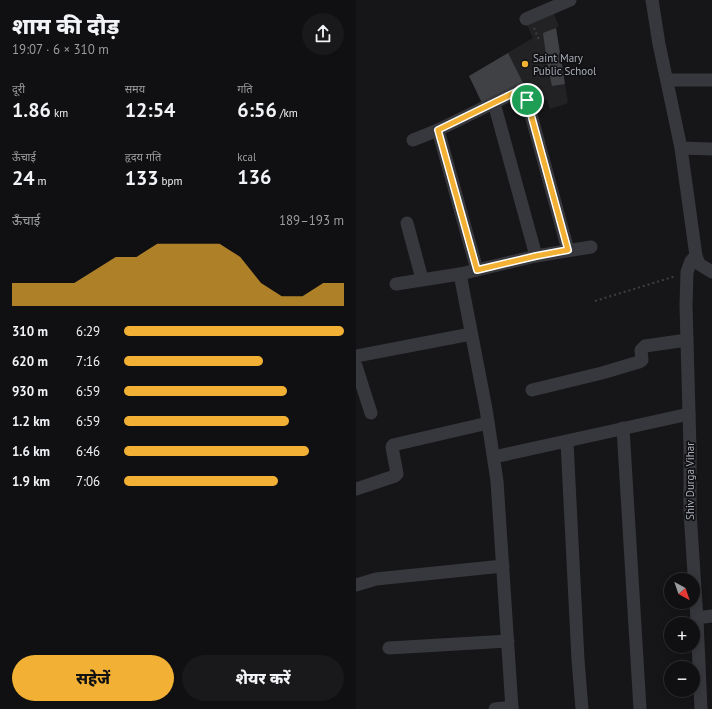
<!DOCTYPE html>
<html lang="hi">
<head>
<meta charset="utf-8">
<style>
	:root { --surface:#101012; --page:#19191b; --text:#f1f3f6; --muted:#9c9d9f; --line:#303032; --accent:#f2b134 }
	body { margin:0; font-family:"PT Sans","Noto Sans Devanagari",sans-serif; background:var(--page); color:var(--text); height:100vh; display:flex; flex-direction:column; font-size:15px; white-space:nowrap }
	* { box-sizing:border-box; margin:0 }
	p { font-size:13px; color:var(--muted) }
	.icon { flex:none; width:22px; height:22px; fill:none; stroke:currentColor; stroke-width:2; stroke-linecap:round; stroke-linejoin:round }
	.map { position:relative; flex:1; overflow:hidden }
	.sheet { display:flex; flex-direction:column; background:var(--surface); width:356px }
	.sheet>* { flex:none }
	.needle { width:26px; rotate:140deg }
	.fabs { position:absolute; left:308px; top:573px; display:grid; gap:8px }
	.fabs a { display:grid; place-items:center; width:36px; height:36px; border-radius:50%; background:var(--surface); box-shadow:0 2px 10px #0003,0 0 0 1px var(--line); font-size:20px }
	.pin { position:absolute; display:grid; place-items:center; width:34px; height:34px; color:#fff; margin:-17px; border:2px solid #fff; border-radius:50%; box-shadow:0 1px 4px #0007 }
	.round { display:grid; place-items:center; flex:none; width:42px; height:42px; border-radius:21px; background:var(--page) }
	.summary { display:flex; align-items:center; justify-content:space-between; height:68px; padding:0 12px }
	h1 { font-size:22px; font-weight:800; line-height:30px }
	.stats { display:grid; grid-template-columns:repeat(3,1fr); gap:6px; height:68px; padding:4px 12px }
	.stats div { display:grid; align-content:center }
	.stats b { font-size:20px; font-weight:800 }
	.stats small { font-size:11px; font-weight:400 }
	.stats p { font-size:11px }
	.chart { height:112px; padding:8px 12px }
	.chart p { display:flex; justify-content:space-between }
	.chart svg { width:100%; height:72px; margin-top:4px; fill:var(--accent); opacity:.7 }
	.action { display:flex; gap:8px; margin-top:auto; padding:8px 12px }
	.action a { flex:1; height:46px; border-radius:24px; background:var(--accent); color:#111; font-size:16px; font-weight:800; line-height:46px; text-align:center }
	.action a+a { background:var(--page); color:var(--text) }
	ul { padding:0 12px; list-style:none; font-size:13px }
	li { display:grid; grid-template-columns:64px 48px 1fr; align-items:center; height:30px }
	li i { height:10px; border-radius:5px; background:var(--accent) }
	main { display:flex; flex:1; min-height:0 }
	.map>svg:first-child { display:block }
	.built { fill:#222225 }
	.building { fill:#404145 }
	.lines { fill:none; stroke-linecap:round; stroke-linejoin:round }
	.path { stroke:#3d3f44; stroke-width:2; stroke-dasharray:2 3; stroke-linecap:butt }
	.minor { stroke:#37383d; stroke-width:13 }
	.route-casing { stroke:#fff; stroke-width:8 }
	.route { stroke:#f2b134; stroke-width:5 }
	.poi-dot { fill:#f2b134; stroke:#111113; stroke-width:1.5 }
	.labels { text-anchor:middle; stroke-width:3.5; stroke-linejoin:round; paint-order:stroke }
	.poi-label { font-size:11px; fill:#a8adb8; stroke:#111113; text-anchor:start }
	.street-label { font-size:11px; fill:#a8adb8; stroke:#111113 }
</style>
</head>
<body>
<main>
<section class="sheet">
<div class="summary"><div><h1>शाम की दौड़</h1><p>19:07 · 6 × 310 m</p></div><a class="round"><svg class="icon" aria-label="share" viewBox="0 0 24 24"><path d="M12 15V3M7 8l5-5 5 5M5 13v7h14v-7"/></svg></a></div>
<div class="stats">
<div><p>दूरी</p><b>1.86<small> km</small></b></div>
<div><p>समय</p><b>12:54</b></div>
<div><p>गति</p><b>6:56<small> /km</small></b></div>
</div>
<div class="stats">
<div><p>ऊँचाई</p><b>24<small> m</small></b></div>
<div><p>हृदय गति</p><b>133<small> bpm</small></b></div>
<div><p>kcal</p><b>136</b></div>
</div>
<div class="chart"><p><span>ऊँचाई</span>189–193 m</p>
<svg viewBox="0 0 160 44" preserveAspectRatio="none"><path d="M0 44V30L10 30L20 30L30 30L40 22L50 14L60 14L70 6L80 6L90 6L100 6L110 14L120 30L130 38L140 38L150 30L160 30V44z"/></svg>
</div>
<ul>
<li><b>310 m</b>6:29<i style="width:100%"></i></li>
<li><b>620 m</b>7:16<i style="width:63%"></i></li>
<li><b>930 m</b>6:59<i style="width:74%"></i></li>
<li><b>1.2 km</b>6:59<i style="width:75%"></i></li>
<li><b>1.6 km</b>6:46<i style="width:84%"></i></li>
<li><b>1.9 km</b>7:06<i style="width:70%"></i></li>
</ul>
<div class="action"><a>सहेजें</a><a>शेयर करें</a></div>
</section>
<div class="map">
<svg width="356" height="709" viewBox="0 0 356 709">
	<rect width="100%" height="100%" fill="#161618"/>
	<polygon class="built" points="197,12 203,26 200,28 212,103 194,109 191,100 178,103 169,82 126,103 113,76 177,38 170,23"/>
	<g class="building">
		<polygon points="200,28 209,84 196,86 191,62 187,62 185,56 190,55 187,33"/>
		<polygon points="152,53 167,83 126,103 113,76"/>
	</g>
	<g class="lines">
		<g class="path">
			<polyline points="178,28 183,40"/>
			<polyline points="239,301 320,276"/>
		</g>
		<g class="minor">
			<polyline points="296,0 303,44 325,148 340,256 343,264 356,272"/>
			<polyline points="170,19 214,0"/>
			<polyline points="311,80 356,80"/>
			<polyline points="138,103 180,256"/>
			<polyline points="82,130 121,270"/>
			<polyline points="57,140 82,130 166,89 171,100 212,250"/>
			<polyline points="325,148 356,149"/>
			<polyline points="51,223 66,279"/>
			<polyline points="340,256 335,261 331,272 330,305 334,449 334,512 341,620 345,709"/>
			<polyline points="104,274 130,409 141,481 156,709"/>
			<polyline points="40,284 104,274 180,256 235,247"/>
			<polyline points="0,356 115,334"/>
			<polyline points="0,366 15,413"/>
			<polyline points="176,390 246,373 283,362 286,360 285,350 289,346 331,340"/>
			<polyline points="267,428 284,709"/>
			<polyline points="211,442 222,660 226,709"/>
			<path d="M138,457C203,443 268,428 333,414"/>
			<polyline points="0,489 39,476 41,474 36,447 37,445 132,423"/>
			<polyline points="0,585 20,579 147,566"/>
			<polyline points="341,618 356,616"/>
			<polyline points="33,648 152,641"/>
			<polyline points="139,709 156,707"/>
		</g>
	</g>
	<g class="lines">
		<g class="route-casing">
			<polygon id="route" points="166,89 171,100 212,250 180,256 121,270 82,130"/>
		</g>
		<use href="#route" class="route"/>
	</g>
	<circle class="poi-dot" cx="169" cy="64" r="4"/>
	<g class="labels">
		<g class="poi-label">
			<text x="177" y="62">Saint Mary<tspan x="177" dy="13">Public School</tspan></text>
		</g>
		<g class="street-label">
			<text transform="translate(334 481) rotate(-90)" y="4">Shiv Durga Vihar</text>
		</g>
	</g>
</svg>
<div class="fabs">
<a><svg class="needle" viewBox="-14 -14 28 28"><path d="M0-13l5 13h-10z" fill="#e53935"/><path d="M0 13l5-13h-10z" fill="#9c9d9f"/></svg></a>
<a>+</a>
<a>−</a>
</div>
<div class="pin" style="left:171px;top:100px;background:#1e9e55"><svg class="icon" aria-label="arrive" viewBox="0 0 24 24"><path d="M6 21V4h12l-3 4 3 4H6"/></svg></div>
</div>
</main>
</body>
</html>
